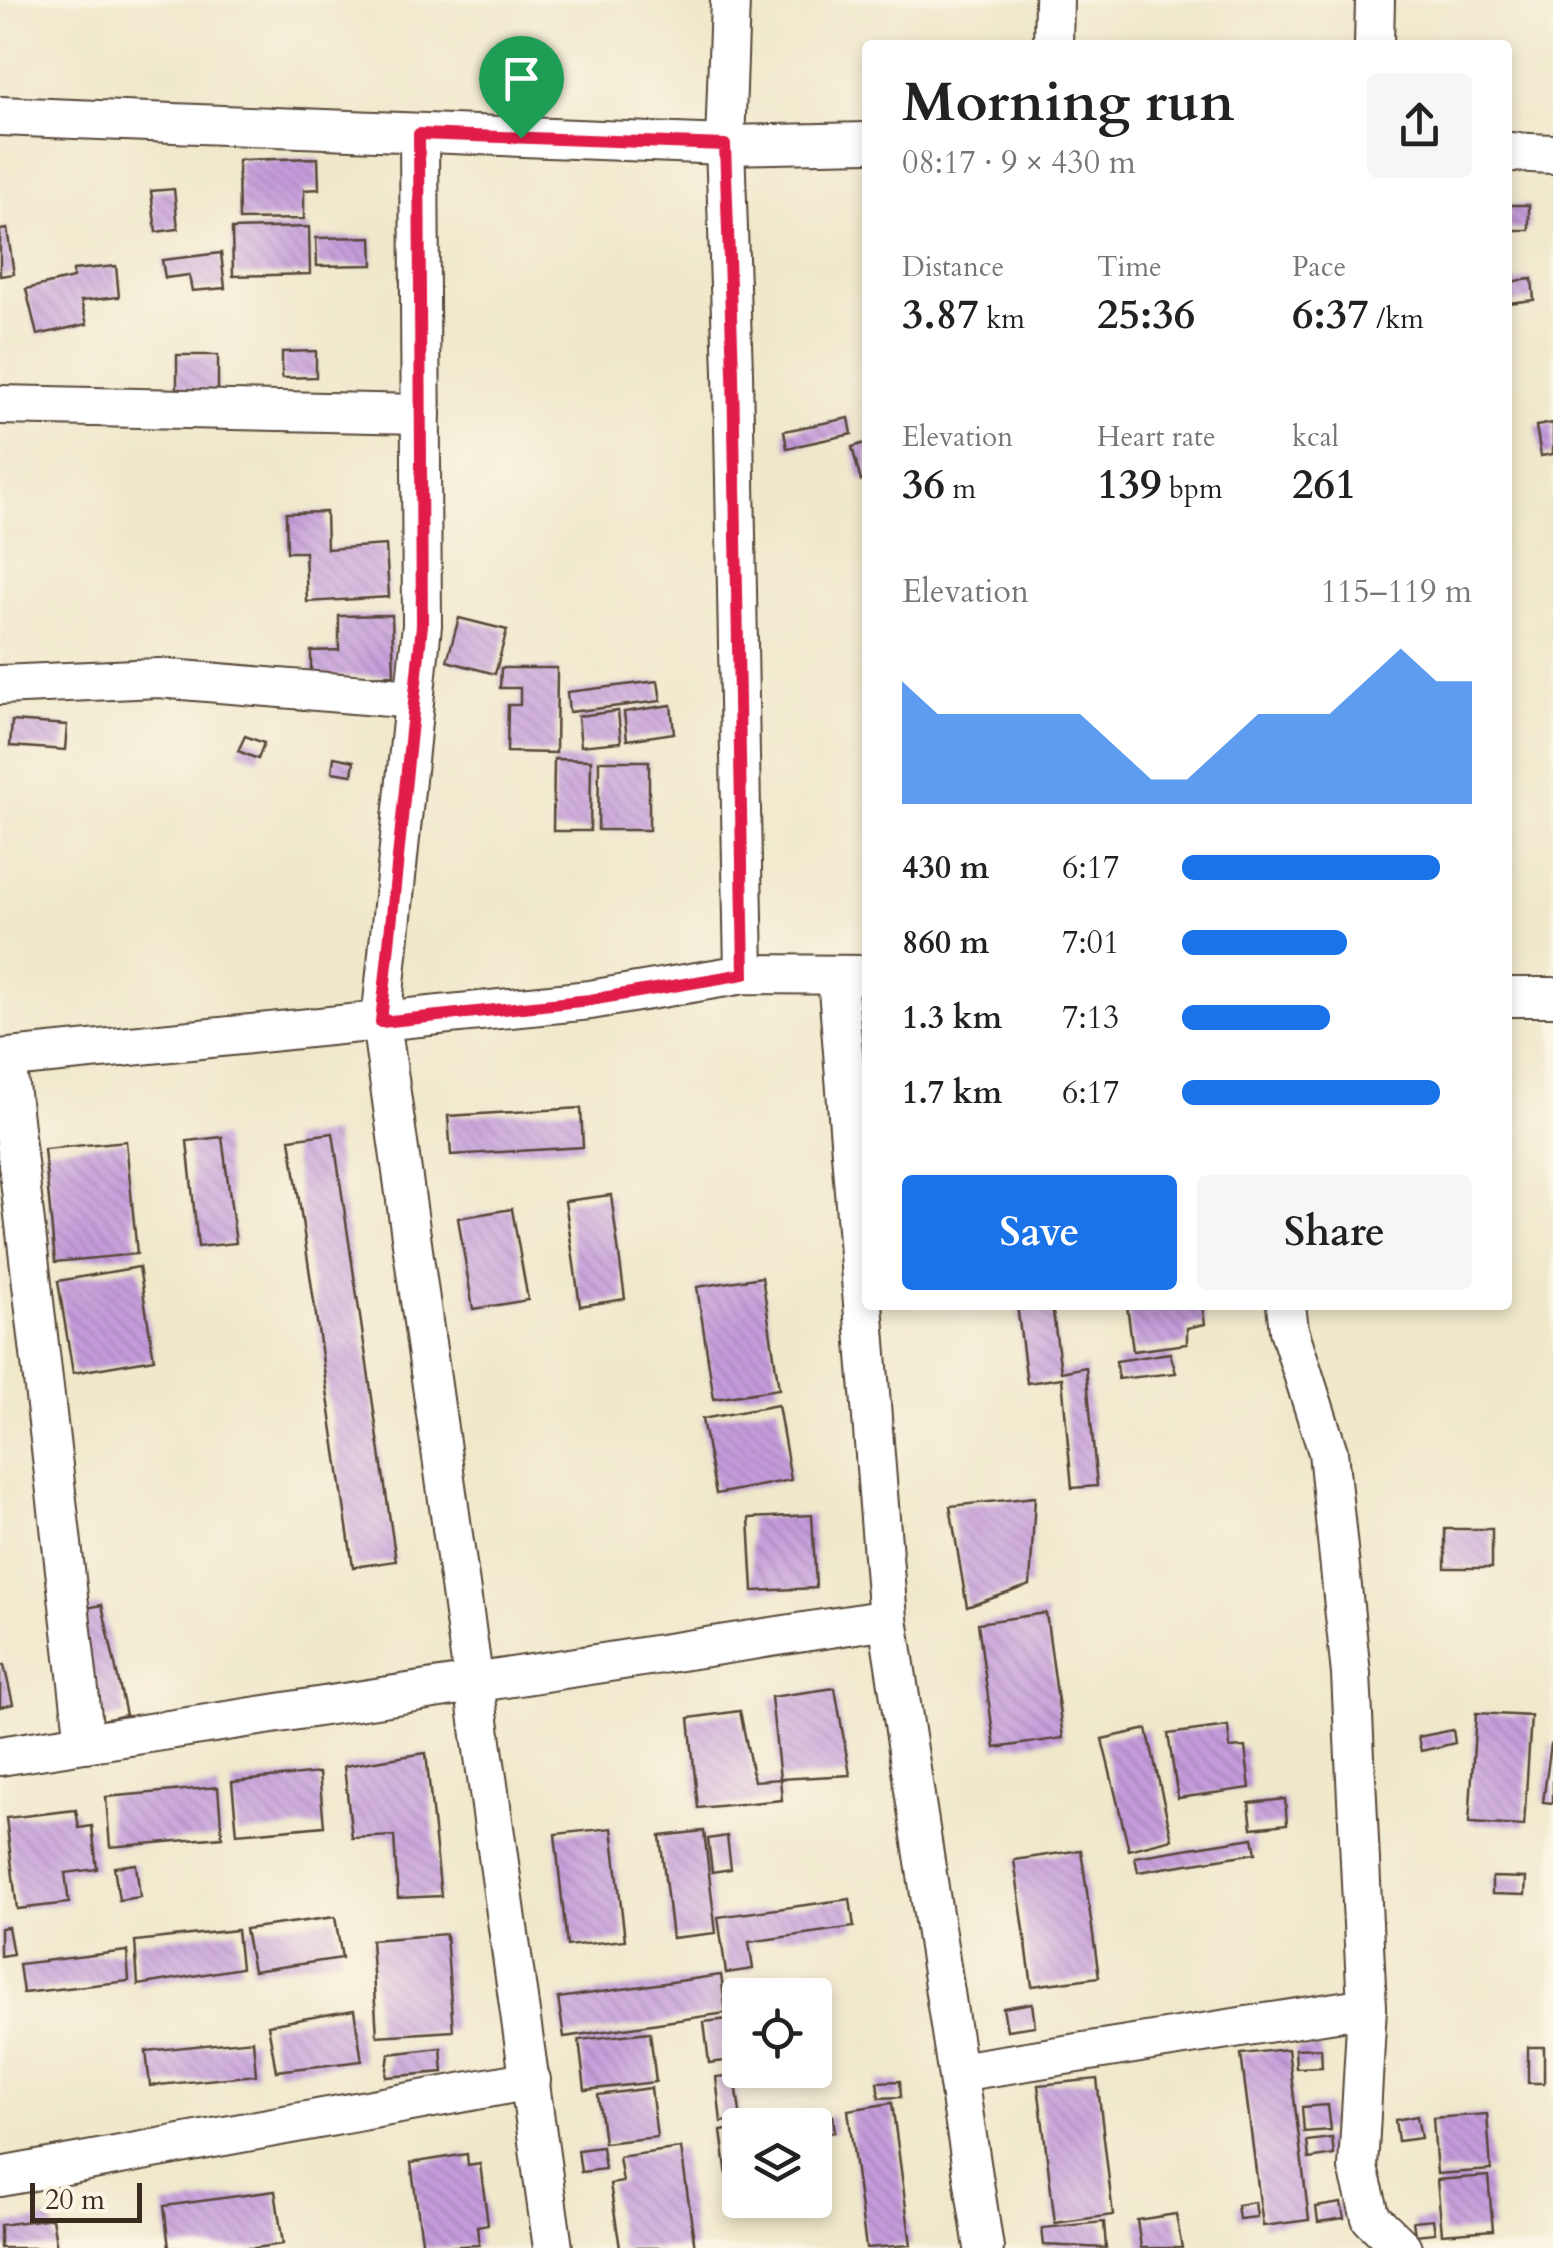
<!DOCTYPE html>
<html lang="en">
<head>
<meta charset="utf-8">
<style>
	:root { --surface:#fff; --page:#f6f6f6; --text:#222; --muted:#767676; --accent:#1a73e8 }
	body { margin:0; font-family:Cardo,serif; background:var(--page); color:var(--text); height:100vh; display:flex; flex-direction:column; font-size:38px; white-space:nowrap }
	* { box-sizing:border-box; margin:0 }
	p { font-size:32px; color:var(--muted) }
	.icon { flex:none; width:55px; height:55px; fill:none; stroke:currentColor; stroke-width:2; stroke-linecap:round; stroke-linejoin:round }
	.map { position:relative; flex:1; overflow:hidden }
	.details { position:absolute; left:862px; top:40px; width:650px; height:1270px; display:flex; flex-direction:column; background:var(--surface); border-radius:10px; box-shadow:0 5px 15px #0003 }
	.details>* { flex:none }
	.tools { position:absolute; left:722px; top:1978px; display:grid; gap:20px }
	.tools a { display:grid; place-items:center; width:110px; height:110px; border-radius:10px; background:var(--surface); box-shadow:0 5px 15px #0003; font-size:50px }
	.scale { position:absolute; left:30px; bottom:25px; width:112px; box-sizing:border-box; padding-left:10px; border:5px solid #3b2a1e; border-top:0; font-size:28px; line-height:35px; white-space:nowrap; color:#3b2a1e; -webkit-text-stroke:8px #fcf5e5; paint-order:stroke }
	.pin { position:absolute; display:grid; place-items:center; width:85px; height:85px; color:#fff; margin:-102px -42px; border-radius:50% 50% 50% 0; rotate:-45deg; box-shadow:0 0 10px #0007 }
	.pin .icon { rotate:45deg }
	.round { display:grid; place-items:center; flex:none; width:105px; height:105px; border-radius:10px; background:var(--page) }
	.overview { display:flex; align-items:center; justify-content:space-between; height:170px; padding:0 40px }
	h1 { font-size:55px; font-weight:600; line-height:75px }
	.stats { display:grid; grid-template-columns:repeat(3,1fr); gap:15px; height:170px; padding:10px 40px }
	.stats div { display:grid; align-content:center }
	.stats b { font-size:42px; font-weight:600 }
	.stats small { font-size:28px; font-weight:400 }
	.stats p { font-size:28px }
	.chart { height:280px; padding:20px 40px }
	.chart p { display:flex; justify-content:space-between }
	.chart svg { width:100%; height:180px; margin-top:10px; fill:var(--accent); opacity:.7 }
	.cta { display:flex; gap:20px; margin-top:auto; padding:20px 40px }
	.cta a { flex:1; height:115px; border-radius:10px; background:var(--accent); color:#fff; font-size:40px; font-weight:600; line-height:115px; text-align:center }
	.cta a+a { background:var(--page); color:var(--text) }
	ul { padding:0 40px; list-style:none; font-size:32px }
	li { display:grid; grid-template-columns:160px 120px 1fr; align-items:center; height:75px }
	li i { height:25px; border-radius:12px; background:var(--accent) }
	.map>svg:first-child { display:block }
	.building { fill:url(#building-back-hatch) }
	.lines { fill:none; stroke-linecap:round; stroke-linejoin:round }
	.minor-casing { stroke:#564638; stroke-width:42 }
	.minor { stroke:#fff; stroke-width:38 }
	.route-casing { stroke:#fff; stroke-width:20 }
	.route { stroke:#e11d48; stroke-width:12 }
</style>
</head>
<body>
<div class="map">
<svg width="1553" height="2248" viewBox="0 0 1553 2248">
	<defs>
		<pattern id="building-back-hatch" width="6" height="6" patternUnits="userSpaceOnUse" patternTransform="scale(2.5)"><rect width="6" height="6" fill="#c59cdc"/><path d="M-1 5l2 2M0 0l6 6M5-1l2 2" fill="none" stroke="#a17fb2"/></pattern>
	</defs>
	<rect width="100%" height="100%" fill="#fcf5e5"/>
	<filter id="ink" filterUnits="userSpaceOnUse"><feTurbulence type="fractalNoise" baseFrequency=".01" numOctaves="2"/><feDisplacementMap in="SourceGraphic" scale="20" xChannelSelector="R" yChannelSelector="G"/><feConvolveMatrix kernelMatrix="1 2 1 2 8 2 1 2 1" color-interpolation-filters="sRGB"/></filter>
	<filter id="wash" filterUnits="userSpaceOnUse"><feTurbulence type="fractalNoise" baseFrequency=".0048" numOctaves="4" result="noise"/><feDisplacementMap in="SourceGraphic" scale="40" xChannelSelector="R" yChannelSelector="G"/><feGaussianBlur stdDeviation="2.25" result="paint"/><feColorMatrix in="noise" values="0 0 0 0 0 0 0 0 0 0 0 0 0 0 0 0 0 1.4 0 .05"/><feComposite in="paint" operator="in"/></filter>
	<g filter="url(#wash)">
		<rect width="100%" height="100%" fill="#efe8ca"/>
		<g id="blocks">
			<g class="building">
				<polygon points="318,158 319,189 304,190 304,219 239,220 238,160"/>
				<polygon points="174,189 178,229 156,232 151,191"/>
				<rect x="1508" y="205" width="21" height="25"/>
				<polygon points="309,227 310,274 233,276 232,229"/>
				<polygon points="7,229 14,274 0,276 0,230"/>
				<polygon points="372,237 373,265 317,266 316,238"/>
				<polygon points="221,253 225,288 192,291 189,275 165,278 162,260"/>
				<polygon points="116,266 119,297 81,301 87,324 37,335 26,289 73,278 73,270"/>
				<polygon points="1532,279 1534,300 1508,303 1508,282"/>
				<polygon points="316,351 316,377 282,378 282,352"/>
				<rect x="177" y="355" width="41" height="35"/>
				<polygon points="849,418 852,434 787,448 784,431"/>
				<polygon points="1553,423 1553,454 1541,456 1536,426"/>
				<polygon points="868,442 868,478 861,481 852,447"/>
				<polygon points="326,512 327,549 386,545 389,597 307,602 305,552 287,552 286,513"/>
				<polygon points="392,615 394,675 311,677 311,651 339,650 339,616"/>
				<polygon points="459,618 507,630 495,674 447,661"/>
				<polygon points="501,668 557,668 556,753 507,752 508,705 520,705 520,688 500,688"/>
				<polygon points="658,681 661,701 569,712 567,692"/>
				<polygon points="671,705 674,733 627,740 624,712"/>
				<polygon points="618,711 621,742 581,746 578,716"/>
				<polygon points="12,721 67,725 65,750 10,746"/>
				<polygon points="245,736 264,743 258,759 238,751"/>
				<polygon points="334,757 354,761 352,775 332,772"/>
				<polygon points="554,759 591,760 590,831 553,831"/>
				<polygon points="599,761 649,761 649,830 598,830"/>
				<polygon points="581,1108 583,1147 451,1155 448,1116"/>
				<polygon points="333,1133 396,1561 353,1567 290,1139"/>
				<polygon points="222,1137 236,1243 198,1247 187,1141"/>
				<polygon points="126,1141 137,1254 55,1262 44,1149"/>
				<polygon points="611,1195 625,1299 580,1306 565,1201"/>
				<polygon points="512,1209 528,1300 473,1309 458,1218"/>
				<polygon points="139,1267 154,1359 73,1373 58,1281"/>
				<polygon points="762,1277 779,1389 714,1399 697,1287"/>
				<polygon points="1017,1305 1052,1305 1061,1372 1086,1367 1097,1486 1072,1488 1062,1378 1027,1383"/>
				<polygon points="1127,1305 1202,1305 1205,1324 1187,1328 1187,1344 1133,1351"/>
				<polygon points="1170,1353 1176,1373 1118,1379 1116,1361"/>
				<polygon points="778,1405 791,1480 716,1494 702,1419"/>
				<polygon points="1035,1497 1030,1585 967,1607 950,1506"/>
				<polygon points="812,1515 816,1588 753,1591 749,1518"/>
				<rect x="1445" y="1529" width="47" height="39"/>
				<polygon points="102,1605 126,1715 95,1722 71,1611"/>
				<polygon points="1046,1613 1063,1738 995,1748 978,1623"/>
				<polygon points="4,1665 13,1704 0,1707 0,1666"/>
				<polygon points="835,1688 850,1775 780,1779 771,1697"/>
				<polygon points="740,1711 754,1781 780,1779 782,1800 698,1808 689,1718"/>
				<polygon points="1476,1713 1531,1716 1524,1826 1469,1823"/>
				<polygon points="1228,1726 1230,1748 1245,1747 1250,1788 1178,1798 1168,1734"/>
				<polygon points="1147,1729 1172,1839 1129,1850 1102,1739"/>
				<polygon points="1453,1730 1455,1743 1421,1751 1418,1737"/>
				<polygon points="1551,1744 1553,1744 1553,1803 1543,1802"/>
				<polygon points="426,1753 441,1896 398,1898 394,1836 352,1838 344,1766"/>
				<polygon points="319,1773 324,1826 237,1834 232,1782"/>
				<polygon points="218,1787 222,1837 110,1847 106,1797"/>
				<polygon points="1285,1799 1287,1824 1252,1828 1249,1803"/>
				<polygon points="76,1810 79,1828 92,1826 97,1869 65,1873 69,1903 17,1909 6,1818"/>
				<polygon points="612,1828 625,1940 567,1946 555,1834"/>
				<polygon points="704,1831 716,1933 672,1938 660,1836"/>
				<polygon points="727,1836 731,1869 712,1872 708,1839"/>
				<polygon points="1253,1838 1256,1853 1138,1872 1135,1857"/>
				<polygon points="1081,1850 1099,1977 1032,1986 1014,1860"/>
				<polygon points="136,1864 140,1897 119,1900 114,1867"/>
				<polygon points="1492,1877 1526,1878 1525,1895 1492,1894"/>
				<polygon points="850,1899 854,1927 749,1942 753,1969 726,1973 718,1917"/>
				<polygon points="335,1917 342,1958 253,1971 245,1929"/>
				<polygon points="8,1927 13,1954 0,1956 0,1928"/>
				<polygon points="237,1930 241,1968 138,1985 135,1941"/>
				<polygon points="446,1934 453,2031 377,2036 371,1940"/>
				<polygon points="127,1951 129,1981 23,1993 19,1964"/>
				<polygon points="721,1975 726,2013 564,2037 558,1998"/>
				<polygon points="1032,2003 1035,2026 1007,2030 1003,2008"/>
				<polygon points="354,2010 362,2061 276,2071 268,2025"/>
				<polygon points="728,2019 733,2060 709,2063 704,2022"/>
				<polygon points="650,2032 656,2082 585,2090 579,2040"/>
				<polygon points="253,2040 256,2075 150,2086 146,2051"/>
				<rect x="1528" y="2047" width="16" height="36"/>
				<polygon points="441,2048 443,2072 386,2077 389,2054"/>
				<polygon points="1321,2048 1322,2067 1296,2068 1295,2049"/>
				<polygon points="1288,2049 1309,2220 1263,2226 1241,2054"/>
				<polygon points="735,2075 741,2120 721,2122 716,2077"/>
				<polygon points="1097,2079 1113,2215 1055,2223 1038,2085"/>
				<polygon points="900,2081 901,2097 879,2098 877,2082"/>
				<polygon points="651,2088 657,2137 604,2143 598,2095"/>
				<polygon points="892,2103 911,2245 866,2248 848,2110"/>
				<polygon points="1328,2105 1331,2130 1304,2132 1302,2107"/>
				<polygon points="1487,2114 1491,2170 1437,2174 1433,2118"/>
				<polygon points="833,2116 835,2132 815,2135 815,2125 783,2125"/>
				<polygon points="1417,2116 1421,2138 1398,2141 1395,2120"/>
				<polygon points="740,2128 740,2198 730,2199 721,2131"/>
				<polygon points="1332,2138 1334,2155 1309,2159 1307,2141"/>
				<polygon points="602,2147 605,2169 581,2172 578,2150"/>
				<polygon points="681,2148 695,2248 620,2248 610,2184 623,2182 619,2157"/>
				<polygon points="467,2154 468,2166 480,2164 488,2224 477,2226 479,2245 423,2248 411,2163"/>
				<polygon points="1488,2176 1493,2230 1442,2234 1437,2180"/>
				<polygon points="275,2191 283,2244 255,2248 169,2248 164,2206"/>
				<polygon points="1255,2202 1257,2217 1239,2219 1237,2205"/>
				<polygon points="1341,2203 1344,2218 1318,2222 1316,2207"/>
				<polygon points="1176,2214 1182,2248 1141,2248 1137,2220"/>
				<polygon points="52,2218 57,2248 0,2248 0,2225"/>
				<polygon points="1433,2219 1435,2233 1415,2235 1413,2221"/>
				<polygon points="1104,2222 1106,2248 1044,2245 1042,2228"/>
			</g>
		</g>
	</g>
	<g filter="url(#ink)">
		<use href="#blocks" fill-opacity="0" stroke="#564638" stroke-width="2.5"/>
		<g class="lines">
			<g class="minor-casing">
				<g id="minor">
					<polyline points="730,0 725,145 733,371 744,974"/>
					<polyline points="1053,45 1054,0"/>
					<polyline points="1374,45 1375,0"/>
					<polyline points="0,116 725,145 868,142"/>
					<polyline points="419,134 422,625 381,1022 553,2248"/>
					<polyline points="1508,152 1553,154"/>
					<polyline points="0,405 421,414"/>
					<polyline points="0,685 158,678 414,699"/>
					<polyline points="837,976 888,1619 984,2248"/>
					<polyline points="1508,997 1553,997"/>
					<polyline points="0,1059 590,1000 744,974 868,975"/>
					<polyline points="6,1059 85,1743"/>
					<polyline points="1286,1305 1289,1330 1328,1452 1351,1674 1367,2007 1358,2168 1371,2218 1402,2248"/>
					<polyline points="0,1756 888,1619"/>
					<polyline points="958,2072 1367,2007"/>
					<polyline points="0,2177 531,2080"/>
				</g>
			</g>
			<use href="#minor" class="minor"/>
		</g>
	</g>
	<g class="lines" filter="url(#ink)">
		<g class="route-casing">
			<polygon id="route" points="419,134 725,145 733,372 744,974 590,1000 381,1022 422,625"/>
		</g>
		<use href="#route" class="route"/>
	</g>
</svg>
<div class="tools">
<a><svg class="icon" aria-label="locate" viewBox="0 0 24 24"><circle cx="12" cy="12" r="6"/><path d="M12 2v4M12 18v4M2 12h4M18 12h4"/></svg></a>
<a><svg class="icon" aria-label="layers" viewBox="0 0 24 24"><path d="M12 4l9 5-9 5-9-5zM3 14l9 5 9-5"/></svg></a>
</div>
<div class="scale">20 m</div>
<div class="pin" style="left:521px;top:138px;background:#1e9e55"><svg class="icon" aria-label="arrive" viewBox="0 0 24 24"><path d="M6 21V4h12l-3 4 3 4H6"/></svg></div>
<section class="details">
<div class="overview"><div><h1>Morning run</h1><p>08:17 · 9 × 430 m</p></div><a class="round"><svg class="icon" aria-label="share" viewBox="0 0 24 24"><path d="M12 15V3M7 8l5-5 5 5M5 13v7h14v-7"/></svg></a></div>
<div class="stats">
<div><p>Distance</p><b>3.87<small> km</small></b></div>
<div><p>Time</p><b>25:36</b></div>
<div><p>Pace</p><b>6:37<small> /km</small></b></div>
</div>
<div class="stats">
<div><p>Elevation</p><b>36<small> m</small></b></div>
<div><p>Heart rate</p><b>139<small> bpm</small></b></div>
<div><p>kcal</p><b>261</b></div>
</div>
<div class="chart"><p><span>Elevation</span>115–119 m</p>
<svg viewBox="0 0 160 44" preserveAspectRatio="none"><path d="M0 44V14L10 22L20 22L30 22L40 22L50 22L60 30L70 38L80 38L90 30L100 22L110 22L120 22L130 14L140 6L150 14L160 14V44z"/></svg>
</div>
<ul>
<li><b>430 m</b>6:17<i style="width:89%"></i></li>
<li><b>860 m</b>7:01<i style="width:57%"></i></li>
<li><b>1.3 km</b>7:13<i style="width:51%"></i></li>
<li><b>1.7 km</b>6:17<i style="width:89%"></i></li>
</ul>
<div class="cta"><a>Save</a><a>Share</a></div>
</section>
</div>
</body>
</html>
